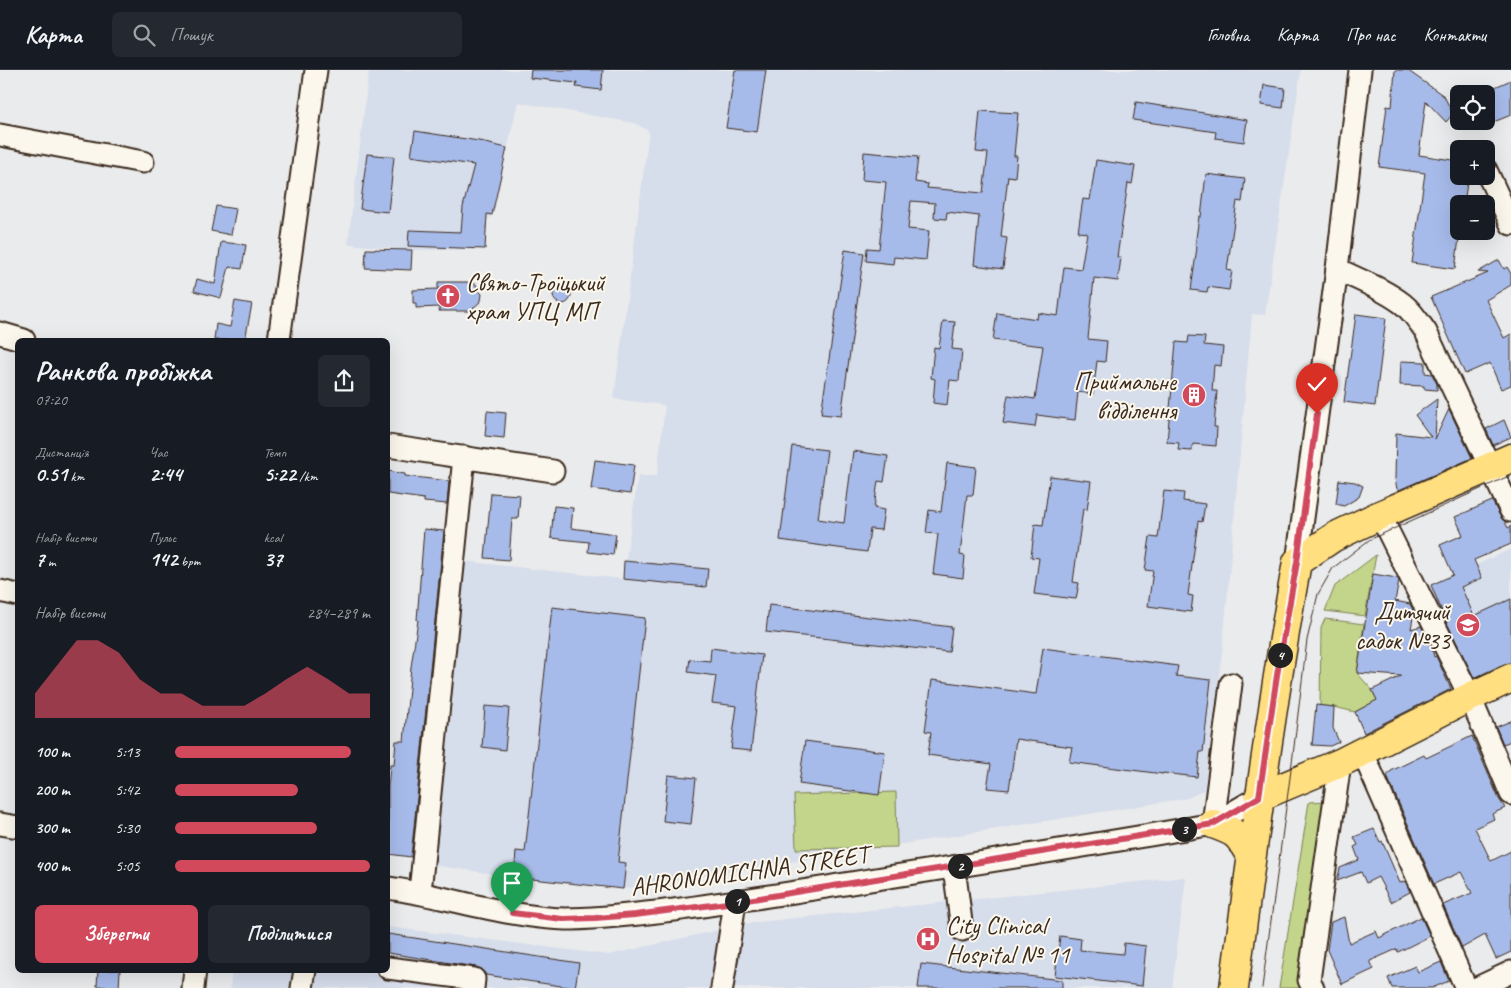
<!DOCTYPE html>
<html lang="uk">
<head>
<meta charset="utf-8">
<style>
	:root { --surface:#171b24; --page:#242831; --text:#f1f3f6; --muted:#9ea1a6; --line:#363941; --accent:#d1495b }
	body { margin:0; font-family:Caveat,sans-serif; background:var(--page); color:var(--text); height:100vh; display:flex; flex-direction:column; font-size:19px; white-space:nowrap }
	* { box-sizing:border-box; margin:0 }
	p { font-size:16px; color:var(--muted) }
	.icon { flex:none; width:28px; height:28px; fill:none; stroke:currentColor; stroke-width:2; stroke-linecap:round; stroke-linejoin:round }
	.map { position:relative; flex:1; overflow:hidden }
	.drawer { position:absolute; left:15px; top:268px; width:375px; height:635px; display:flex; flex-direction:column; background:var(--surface); border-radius:8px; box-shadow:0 5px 20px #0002 }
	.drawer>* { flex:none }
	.buttons { position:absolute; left:1450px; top:15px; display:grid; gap:10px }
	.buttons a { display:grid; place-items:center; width:45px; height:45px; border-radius:8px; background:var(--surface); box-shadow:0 5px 20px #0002; font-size:25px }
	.pin { position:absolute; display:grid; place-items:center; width:42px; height:42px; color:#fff; margin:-51px -21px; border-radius:50% 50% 50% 0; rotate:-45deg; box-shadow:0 0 5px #0007 }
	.pin .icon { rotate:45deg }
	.km { position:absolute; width:25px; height:25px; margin:-12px; border-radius:50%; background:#222; color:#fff; font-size:14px; line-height:25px; text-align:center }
	.round { display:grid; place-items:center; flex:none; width:52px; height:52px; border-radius:8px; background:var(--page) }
	.summary { display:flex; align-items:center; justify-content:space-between; height:85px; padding:0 20px }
	h1 { font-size:28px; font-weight:700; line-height:38px }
	.figures { display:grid; grid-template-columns:repeat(3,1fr); gap:8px; height:85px; padding:5px 20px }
	.figures div { display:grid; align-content:center }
	.figures b { font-size:21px; font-weight:700 }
	.figures small { font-size:14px; font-weight:400 }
	.figures p { font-size:14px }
	.chart { height:140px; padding:10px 20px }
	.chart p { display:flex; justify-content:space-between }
	.chart svg { width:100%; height:90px; margin-top:5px; fill:var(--accent); opacity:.7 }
	.button { display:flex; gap:10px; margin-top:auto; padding:10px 20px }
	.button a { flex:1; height:58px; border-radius:8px; background:var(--accent); color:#fff; font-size:20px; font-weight:700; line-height:58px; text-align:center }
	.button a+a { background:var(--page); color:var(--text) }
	ul { padding:0 20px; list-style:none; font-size:16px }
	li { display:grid; grid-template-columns:80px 60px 1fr; align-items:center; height:38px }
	li i { height:12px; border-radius:6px; background:var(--accent) }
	header { display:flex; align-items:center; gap:30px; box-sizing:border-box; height:70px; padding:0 25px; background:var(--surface); border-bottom:1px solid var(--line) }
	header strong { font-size:24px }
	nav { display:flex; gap:28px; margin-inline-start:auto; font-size:18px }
	.search { width:350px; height:45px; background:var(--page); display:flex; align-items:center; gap:12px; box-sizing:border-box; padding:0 18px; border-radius:8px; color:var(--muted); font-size:19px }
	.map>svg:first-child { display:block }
	.built { fill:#d6ddeb }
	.green { fill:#c2d58b; stroke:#7e8054 }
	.building { fill:#a7bbea; stroke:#3b2a1e }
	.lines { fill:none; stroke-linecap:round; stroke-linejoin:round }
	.minor-casing { stroke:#3b2a1e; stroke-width:25 }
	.major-casing { stroke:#3b2a1e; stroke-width:31 }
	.minor { stroke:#fbf7ec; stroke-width:21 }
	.major { stroke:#ffdf80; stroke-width:28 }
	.tram { stroke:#3b2a1e; stroke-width:1 }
	.route-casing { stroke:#fff; stroke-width:10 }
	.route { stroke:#d1495b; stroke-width:6 }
	.labels { text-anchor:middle; stroke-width:4; stroke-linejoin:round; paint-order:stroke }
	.poi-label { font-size:25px; fill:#3b2a1e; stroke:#fbf7ec; text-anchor:start }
	.street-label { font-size:25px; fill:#3b2a1e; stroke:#fbf7ec }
</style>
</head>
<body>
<header>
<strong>Карта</strong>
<div class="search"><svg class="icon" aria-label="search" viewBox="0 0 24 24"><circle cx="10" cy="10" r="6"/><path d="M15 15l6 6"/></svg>Пошук</div>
<nav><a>Головна</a><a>Карта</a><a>Про нас</a><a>Контакти</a></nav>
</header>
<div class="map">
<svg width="1511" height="918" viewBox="0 0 1511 918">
	<rect width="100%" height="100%" fill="#eaebec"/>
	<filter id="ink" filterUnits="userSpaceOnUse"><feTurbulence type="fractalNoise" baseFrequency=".02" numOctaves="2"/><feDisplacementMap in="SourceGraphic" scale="10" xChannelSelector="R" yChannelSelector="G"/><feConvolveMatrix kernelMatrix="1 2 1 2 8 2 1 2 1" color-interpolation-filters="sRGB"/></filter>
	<g filter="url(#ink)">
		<g class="built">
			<polygon points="369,0 1301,0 1265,245 1252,244 1223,575 1204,720 1188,728 623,819 514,807 433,795 462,491 623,509 638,406 657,406 665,335 614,329 649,61 634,53 518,32 492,145 486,152 485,179 412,180 348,174"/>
			<polygon points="1511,479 1511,606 1470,624 1420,521"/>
			<polygon points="1186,807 1172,918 230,918 232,900 388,900 388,857 609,885 749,853"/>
		</g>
		<g class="green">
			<polygon points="1376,485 1365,546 1325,541 1335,516"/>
			<polygon points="1325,549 1364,554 1357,603 1372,620 1377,630 1355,642 1334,637 1320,636 1321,558"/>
			<polygon points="896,722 897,777 796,779 794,725"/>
			<polygon points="1328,731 1307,918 1279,918 1309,732"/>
		</g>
		<g class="building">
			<polygon points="531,0 603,0 601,20 576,17 577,13 530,8"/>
			<polygon points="735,0 766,0 757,62 726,58"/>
			<polygon points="1395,0 1407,0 1444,26 1453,44 1446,52 1426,31 1419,85 1459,91 1459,106 1468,106 1464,134 1459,134 1459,161 1460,161 1455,199 1412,193 1425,103 1379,97 1387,36 1392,37"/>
			<polygon points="1511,10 1511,45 1486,55 1486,21"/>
			<polygon points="1264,15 1285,18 1283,38 1261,35"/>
			<polygon points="1136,32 1247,50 1244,72 1215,68 1216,62 1133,50"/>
			<polygon points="980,41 1018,43 1014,86 1017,86 1015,107 1008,106 1001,167 1007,168 1003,199 974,195 979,146 947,142 946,149 934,148 935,133 911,131 908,159 929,161 926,190 894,187 893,194 866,191 867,178 879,179 886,112 862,110 864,82 918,87 915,112 928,114 927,118 983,123 988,83 976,82"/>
			<polygon points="415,61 485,72 485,73 507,78 492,145 487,144 485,179 408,176 409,160 461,162 463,137 474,95 411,86"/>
			<polygon points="367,84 394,87 388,142 360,139"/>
			<polygon points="1096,90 1135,96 1132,114 1128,113 1117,187 1121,187 1118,211 1094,208 1088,269 1107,271 1105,292 1097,291 1093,324 1078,322 1075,350 1037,345 1035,357 1003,353 1008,325 1035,329 1043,276 993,270 997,243 1037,249 1038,243 1058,246 1064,197 1081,199 1087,163 1078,162 1083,129 1090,130"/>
			<polygon points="1206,104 1245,109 1242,132 1237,131 1227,200 1232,201 1229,220 1208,217 1207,222 1191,220 1197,177 1195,176 1199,146 1201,147"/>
			<polygon points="216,136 236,139 231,165 211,161"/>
			<polygon points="221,172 246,175 242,199 229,197 221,228 194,221 197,209 215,214"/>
			<polygon points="366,179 412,180 411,200 365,198"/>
			<polygon points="845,180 864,183 841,346 821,344"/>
			<polygon points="1499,190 1504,199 1507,197 1511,204 1511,215 1486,230 1504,268 1511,264 1511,315 1501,319 1490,293 1465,304 1431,227 1488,203 1478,202"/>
			<polygon points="438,212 468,212 468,214 476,214 477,219 482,224 481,231 470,241 439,241 439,237 416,238 416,233 413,233 413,220 438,219"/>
			<circle cx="562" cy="225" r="9"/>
			<polygon points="235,231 252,234 245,270 214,270 216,254 230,257"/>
			<polygon points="1356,244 1386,248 1375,336 1344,332"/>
			<polygon points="943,251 955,252 952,279 962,280 959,311 950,310 947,335 933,333 935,309 931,308 934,277 939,278"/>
			<polygon points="1189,266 1205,267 1204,275 1223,277 1221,296 1214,295 1212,321 1217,321 1214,357 1217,357 1216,376 1193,374 1192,381 1178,380 1179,373 1167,372 1176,272 1188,273"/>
			<polygon points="1401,291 1425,292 1425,303 1432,304 1437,314 1437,320 1424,319 1424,316 1400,315"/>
			<polygon points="1437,329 1435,369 1449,339 1472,388 1399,420 1397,419 1395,409 1396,363 1431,367 1415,345"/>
			<polygon points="487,341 506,343 504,368 485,366"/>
			<polygon points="1504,350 1511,367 1493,375 1486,359"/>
			<polygon points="792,376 827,380 818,449 844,453 853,381 888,386 884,412 878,411 874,438 884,440 881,460 870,459 867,482 780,470"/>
			<polygon points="595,390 634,395 630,424 591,419"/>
			<polygon points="947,393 976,397 973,425 967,425 960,485 965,486 963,508 933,504 938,464 926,463 929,440 941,442"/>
			<polygon points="388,401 405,404 405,406 449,411 447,434 424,432 424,429 388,424"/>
			<polygon points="1050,406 1091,411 1087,440 1083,439 1073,512 1079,513 1076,529 1034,524 1039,488 1031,487 1035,454 1043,455"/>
			<polygon points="1339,410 1355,412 1363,416 1359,427 1344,436 1336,434"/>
			<polygon points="1164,421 1184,423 1183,431 1205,434 1202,452 1198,451 1188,525 1193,526 1191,542 1148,536 1153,501 1145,500 1150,467 1158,468"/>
			<polygon points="491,423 520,425 518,449 512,449 509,490 485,488"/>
			<polygon points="1492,431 1500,446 1505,452 1508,458 1511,456 1511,474 1474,490 1482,508 1461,517 1474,546 1511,529 1511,593 1504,594 1474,608 1446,551 1431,515 1453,505 1440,475 1463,465 1455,447"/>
			<polygon points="554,436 573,438 571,458 616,464 613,485 588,482 589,472 551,468"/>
			<polygon points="424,459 444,461 411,787 388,784 388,718 390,695 394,695 396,671 404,671 411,597 418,550 417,550"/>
			<polygon points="624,491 708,499 706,517 623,509"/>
			<polygon points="1373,504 1397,508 1399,511 1395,531 1410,534 1414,542 1411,559 1421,556 1432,577 1434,587 1436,586 1451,619 1364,663 1355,642 1377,630 1372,620 1401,606 1357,603"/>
			<polygon points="769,535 952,557 949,582 766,562"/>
			<polygon points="552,537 645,548 618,792 626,793 623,819 514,807 516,781 525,782"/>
			<polygon points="711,578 762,585 751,681 731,679 737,636 712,633 716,606 688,602 690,589 710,591"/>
			<polygon points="1043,578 1178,596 1176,606 1211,610 1203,682 1200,682 1197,707 1163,703 1163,704 1069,692 1072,677 1016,669 1009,720 987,718 991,694 928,685 931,662 925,661 932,610 1036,624"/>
			<polygon points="1316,635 1334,637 1333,658 1339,672 1330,676 1312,675"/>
			<polygon points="485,636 509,638 505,680 482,677"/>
			<polygon points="1511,651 1511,671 1503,674 1496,657"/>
			<polygon points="1472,666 1499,729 1505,738 1492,744 1494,749 1475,758 1491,791 1511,781 1511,882 1496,889 1485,865 1462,878 1443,835 1472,823 1461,802 1434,814 1387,706 1391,701 1424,685 1426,688"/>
			<polygon points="805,671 885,682 879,725 799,714"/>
			<polygon points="668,705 696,708 691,754 663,751"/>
			<polygon points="1374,759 1380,772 1382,771 1400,813 1405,811 1410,822 1391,832 1378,807 1366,813 1361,802 1337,811 1340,798 1359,790 1354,777 1358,775 1354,767"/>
			<polygon points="1344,847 1349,873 1376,861 1379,868 1421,847 1430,866 1398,882 1397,879 1370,891 1374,899 1342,914 1327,880 1331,852"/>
			<polygon points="388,864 579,893 575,918 486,905 482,899 476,897 388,883"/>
			<polygon points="1060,866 1081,869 1080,880 1123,884 1124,873 1146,876 1142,916 1055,906"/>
			<polygon points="1441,892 1449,911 1432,918 1392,918 1388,908 1415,896 1418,902"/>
			<polygon points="921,894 1062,910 1062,918 918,918"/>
			<polygon points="98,900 120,900 119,918 97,916"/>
		</g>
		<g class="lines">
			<g class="minor-casing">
				<g id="minor">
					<polyline points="0,65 143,92"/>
					<polyline points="1486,100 1511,154"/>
					<path d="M1337,199C1359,210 1384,219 1403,234C1412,241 1419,252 1426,262L1511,441"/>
					<polyline points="0,263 24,270"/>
					<polyline points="279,270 316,0"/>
					<polyline points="388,376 553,401"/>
					<polyline points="1380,445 1470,627 1511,724"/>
					<polyline points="1297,492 1337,199 1360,0"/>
					<polyline points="0,521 18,525"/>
					<polyline points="1362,681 1466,918"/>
					<polyline points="0,754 18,757"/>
					<polyline points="1213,754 1231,614"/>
					<polyline points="954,797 962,860"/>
					<path d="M388,818C447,826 505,847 565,849C602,849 638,844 674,840C725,833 776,825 827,817C956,796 1085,777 1213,754L1259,727"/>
					<polyline points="420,822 464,387"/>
					<polyline points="388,898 474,909 473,918"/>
					<polyline points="193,918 195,900"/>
					<polyline points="302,918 305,900"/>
					<polyline points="722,918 735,832"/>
					<polyline points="1313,918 1309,910 1340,693"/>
					<polyline points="1477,918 1511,902"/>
				</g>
			</g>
			<g class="major-casing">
				<g id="major">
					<polyline points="1259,727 1340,693 1470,627 1511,608"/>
					<path d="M1213,754C1238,763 1238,764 1251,787"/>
					<path d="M1234,918C1253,775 1272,633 1297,492L1334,467L1380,445L1511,388"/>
				</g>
			</g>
			<use href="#minor" class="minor"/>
			<use href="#major" class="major"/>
			<polyline class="tram" points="1262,918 1293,685 1307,570 1318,524 1333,498 1369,470 1511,405"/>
		</g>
	</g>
	<g class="lines" filter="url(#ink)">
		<g class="route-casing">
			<polyline id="route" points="512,843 563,849 595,848 635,845 735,832 1213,754 1259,727 1277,605 1297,492 1317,344"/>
		</g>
		<use href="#route" class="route"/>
	</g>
	<defs>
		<g id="church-disc" transform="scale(1.25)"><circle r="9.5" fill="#d1495b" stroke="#fbf7ec"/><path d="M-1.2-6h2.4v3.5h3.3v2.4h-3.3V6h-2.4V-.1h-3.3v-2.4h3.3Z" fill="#fff"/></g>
		<g id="building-disc" transform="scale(1.25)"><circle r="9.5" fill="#d1495b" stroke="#fbf7ec"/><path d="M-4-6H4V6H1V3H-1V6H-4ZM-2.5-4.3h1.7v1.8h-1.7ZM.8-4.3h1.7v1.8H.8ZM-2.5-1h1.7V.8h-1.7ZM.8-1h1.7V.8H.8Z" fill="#fff"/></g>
		<g id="school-disc" transform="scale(1.25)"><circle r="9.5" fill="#d1495b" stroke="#fbf7ec"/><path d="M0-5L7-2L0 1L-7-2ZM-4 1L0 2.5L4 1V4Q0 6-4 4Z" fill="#fff"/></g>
		<g id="hospital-disc" transform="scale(1.25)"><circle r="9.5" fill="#d1495b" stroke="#fbf7ec"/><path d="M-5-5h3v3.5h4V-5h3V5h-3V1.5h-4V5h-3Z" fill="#fff"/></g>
	</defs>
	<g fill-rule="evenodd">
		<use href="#church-disc" x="448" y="226"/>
		<use href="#building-disc" x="1194" y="325"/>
		<use href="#school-disc" x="1468" y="555"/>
		<use href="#hospital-disc" x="928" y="869"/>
	</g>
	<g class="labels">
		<g class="poi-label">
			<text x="466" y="221">Свято-Троїцький<tspan x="466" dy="29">храм УПЦ МП</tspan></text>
			<text x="1176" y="320" text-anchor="end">Приймальне<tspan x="1176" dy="29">відділення</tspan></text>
			<text x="1450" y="550" text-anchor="end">Дитячий<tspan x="1450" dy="29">садок №33</tspan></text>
			<text x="946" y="864">City Clinical<tspan x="946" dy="29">Hospital № 11</tspan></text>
		</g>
		<g class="street-label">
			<text transform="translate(749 800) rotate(-8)" y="9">AHRONOMICHNA STREET</text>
		</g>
	</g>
</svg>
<div class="buttons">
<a><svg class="icon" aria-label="locate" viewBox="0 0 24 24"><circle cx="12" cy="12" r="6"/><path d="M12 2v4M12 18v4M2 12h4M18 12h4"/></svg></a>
<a>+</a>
<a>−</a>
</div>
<div class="pin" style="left:512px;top:843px;background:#1e9e55"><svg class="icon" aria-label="arrive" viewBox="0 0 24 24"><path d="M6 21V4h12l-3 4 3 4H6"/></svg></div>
<div class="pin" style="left:1317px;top:344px;background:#d93025"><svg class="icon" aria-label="check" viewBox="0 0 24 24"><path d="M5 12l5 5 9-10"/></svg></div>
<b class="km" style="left:737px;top:831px">1</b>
<b class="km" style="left:960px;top:796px">2</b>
<b class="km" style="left:1184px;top:759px">3</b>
<b class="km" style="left:1280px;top:585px">4</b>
<section class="drawer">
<div class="summary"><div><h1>Ранкова пробіжка</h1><p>07:20</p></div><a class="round"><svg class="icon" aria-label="share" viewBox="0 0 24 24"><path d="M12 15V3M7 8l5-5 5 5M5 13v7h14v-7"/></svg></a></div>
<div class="figures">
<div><p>Дистанція</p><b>0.51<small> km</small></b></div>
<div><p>Час</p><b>2:44</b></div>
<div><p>Темп</p><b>5:22<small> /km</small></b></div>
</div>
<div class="figures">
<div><p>Набір висоти</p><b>7<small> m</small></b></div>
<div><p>Пульс</p><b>142<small> bpm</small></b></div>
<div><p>kcal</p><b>37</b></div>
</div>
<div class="chart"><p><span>Набір висоти</span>284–289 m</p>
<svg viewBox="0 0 160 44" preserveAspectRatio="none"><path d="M0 44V32L10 19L20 6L30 6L40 12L50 25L60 32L70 32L80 38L90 38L100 38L110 32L120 25L130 19L140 25L150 32L160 32V44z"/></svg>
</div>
<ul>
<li><b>100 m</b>5:13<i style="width:90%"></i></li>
<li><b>200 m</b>5:42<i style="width:63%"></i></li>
<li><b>300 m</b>5:30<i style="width:73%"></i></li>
<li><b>400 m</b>5:05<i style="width:100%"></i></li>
</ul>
<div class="button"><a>Зберегти</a><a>Поділитися</a></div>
</section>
</div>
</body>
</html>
